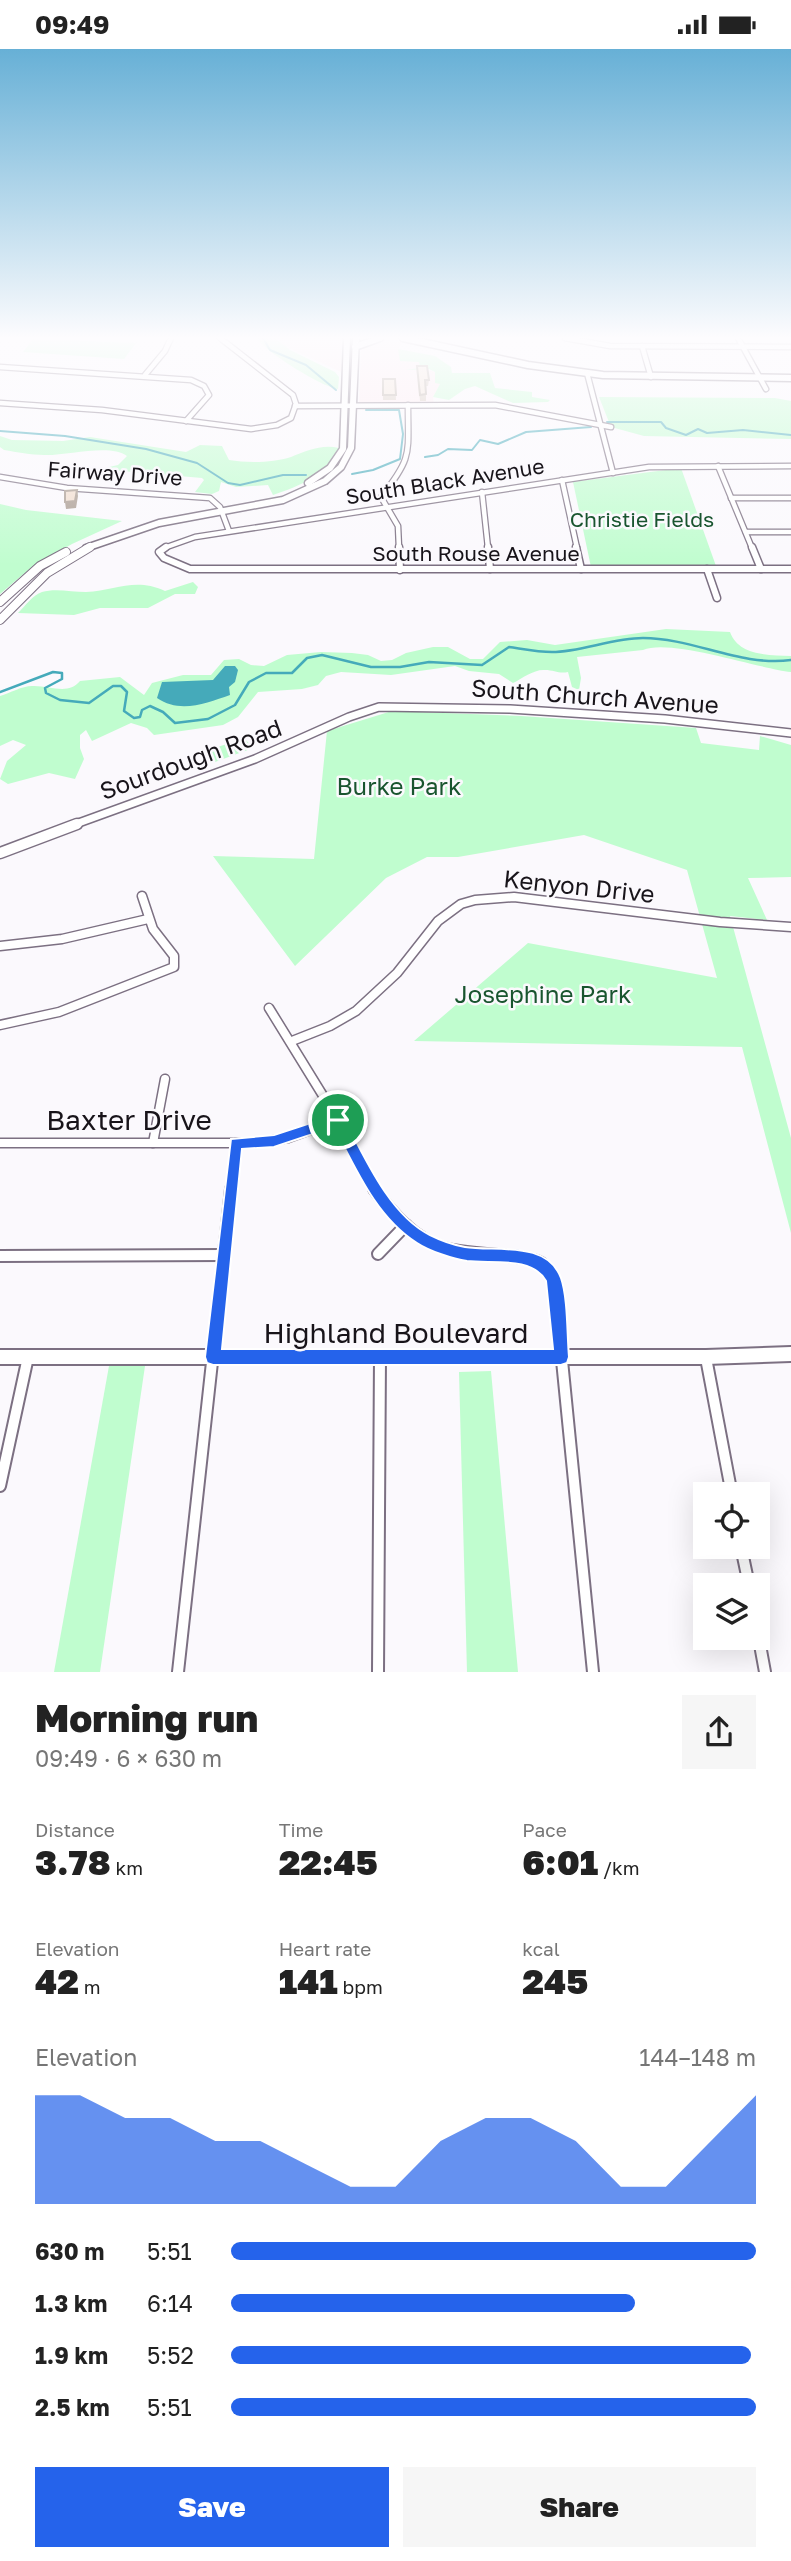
<!DOCTYPE html>
<html lang="en">
<head>
<meta charset="utf-8">
<style>
	:root { --surface:#fff; --page:#f6f6f6; --text:#222; --muted:#767676; --accent:#2563eb }
	body { margin:0; font-family:"Golos Text",sans-serif; background:var(--page); color:var(--text); height:100vh; display:flex; flex-direction:column; font-size:26px; white-space:nowrap }
	* { box-sizing:border-box; margin:0 }
	p { font-size:23px; color:var(--muted) }
	.icon { flex:none; width:38px; height:38px; fill:none; stroke:currentColor; stroke-width:2; stroke-linecap:round; stroke-linejoin:round }
	.map { position:relative; height:1623px; overflow:hidden }
	.drawer { display:flex; flex-direction:column; background:var(--surface); flex:1 }
	.drawer>* { flex:none }
	.buttons { position:absolute; left:693px; top:1433px; display:grid; gap:14px }
	.buttons a { display:grid; place-items:center; width:77px; height:77px; border-radius:0px; background:var(--surface); box-shadow:0 7px 28px #0002; font-size:35px }
	.pin { position:absolute; display:grid; place-items:center; width:60px; height:60px; color:#fff; margin:-30px; border:4px solid #fff; border-radius:50%; box-shadow:0 2px 7px #0007 }
	.round { display:grid; place-items:center; flex:none; width:74px; height:74px; border-radius:0px; background:var(--page) }
	.overview { display:flex; align-items:center; justify-content:space-between; height:119px; padding:0 35px }
	h1 { font-size:38px; font-weight:800; line-height:52px }
	.figures { display:grid; grid-template-columns:repeat(3,1fr); gap:10px; height:119px; padding:7px 35px }
	.figures div { display:grid; align-content:center }
	.figures b { font-size:35px; font-weight:800 }
	.figures small { font-size:19px; font-weight:400 }
	.figures p { font-size:19px }
	.chart { height:196px; padding:14px 35px }
	.chart p { display:flex; justify-content:space-between }
	.chart svg { width:100%; height:126px; margin-top:7px; fill:var(--accent); opacity:.7 }
	.primary-button { display:flex; gap:14px; margin-top:auto; padding:14px 35px }
	.primary-button a { flex:1; height:80px; border-radius:0px; background:var(--accent); color:#fff; font-size:28px; font-weight:800; line-height:80px; text-align:center }
	.primary-button a+a { background:var(--page); color:var(--text) }
	ul { padding:0 35px; list-style:none; font-size:23px }
	li { display:grid; grid-template-columns:112px 84px 1fr; align-items:center; height:52px }
	li i { height:18px; border-radius:9px; background:var(--accent) }
	.status { display:flex; justify-content:space-between; align-items:center; height:49px; padding:0 35px; background:var(--surface); direction:ltr }
	.status svg { height:19px; fill:currentColor }
	.map>svg:first-child { display:block }
	.commercial { fill:#feeaf0 }
	.green { fill:#c0fdcf }
	.water { fill:#45aaba }
	.lines { fill:none; stroke-linecap:round; stroke-linejoin:round }
	.stream-far1 { stroke:#45aaba; stroke-width:2 }
	.stream { stroke:#45aaba; stroke-width:2.5 }
	.minor-far3-casing { stroke:#7c7082; stroke-width:7 }
	.minor-far2-casing { stroke:#7c7082; stroke-width:9 }
	.minor-far1-casing { stroke:#7c7082; stroke-width:11 }
	.minor-casing { stroke:#7c7082; stroke-width:14 }
	.tertiary-far1-casing { stroke:#7c7082; stroke-width:10 }
	.tertiary-casing { stroke:#7c7082; stroke-width:13 }
	.secondary-far2-casing { stroke:#7c7082; stroke-width:9 }
	.secondary-far1-casing { stroke:#7c7082; stroke-width:10 }
	.secondary-casing { stroke:#7c7082; stroke-width:18 }
	.minor-far3 { stroke:#fff; stroke-width:4.5 }
	.minor-far2 { stroke:#fff; stroke-width:6 }
	.minor-far1 { stroke:#fff; stroke-width:8 }
	.minor { stroke:#fff; stroke-width:10 }
	.tertiary-far1 { stroke:#fff; stroke-width:7 }
	.tertiary { stroke:#fff; stroke-width:10 }
	.secondary-far2 { stroke:#fff; stroke-width:6 }
	.secondary-far1 { stroke:#fff; stroke-width:8 }
	.secondary { stroke:#fff; stroke-width:14 }
	.wall { fill:#cfbeb1 }
	.shaded-wall { fill:#a99b90 }
	.building { fill:#f1ddce; stroke:#a99b90; stroke-width:2 }
	.route { fill:#2563eb; stroke:#fff; stroke-width:2; fill-rule:evenodd }
	.labels { text-anchor:middle; stroke-width:5; stroke-linejoin:round; paint-order:stroke }
	.far-street-label { font-size:21px; fill:#18141a; stroke:#fbf9fd }
	.far-park-label { font-size:21px; fill:#19552f; stroke:#fbf9fd }
	.street-label { font-size:24px; fill:#18141a; stroke:#fbf9fd }
	.park-label { font-size:24px; fill:#19552f; stroke:#fbf9fd }
	.near-street-label { font-size:28px; fill:#18141a; stroke:#fbf9fd }
</style>
</head>
<body>
<div class="status"><b>09:49</b><svg viewBox="0 0 49 12"><path d="M0 12V9h3v3zM5 12V6h3v6zM10 12V3h3v9zM15 12V0h3v12zM26 1h20v11H26zM47 4h2v5h-2z"/></svg></div>
<div class="map">
<svg width="791" height="1623" viewBox="0 0 791 1623">
	<rect width="100%" height="100%" fill="#fbf9fd"/>
	<g class="commercial">
		<polygon points="276,289 342,289 341,323 287,298"/>
		<polygon points="385,291 403,292 398,300 419,313 420,319 435,323 435,329 440,335 433,348 434,355 359,354 361,299 370,294"/>
	</g>
	<g class="green">
		<path d="M257,289H275L290,301L335,323L339,328L338,340C322,338 264,302 257,289Z"/>
		<polygon points="33,290 136,294 124,310 23,303"/>
		<polygon points="398,300 435,307 451,318 452,324 490,324 495,339 532,343 532,348 550,351 548,353 513,354 475,337 465,340 449,351 433,348 440,335 435,334 435,323 429,320 405,321 420,319 419,313 400,312"/>
		<polygon points="599,348 775,349 791,352 791,390 644,387 611,378"/>
		<path d="M0,387L12,391L63,392L90,388L186,403L200,396L222,397L229,411C247,414 273,414 291,408C307,402 321,395 339,399C329,426 299,437 273,446L268,436L236,438L221,433L219,442L212,445L195,443L204,431L202,429L110,421L109,418L118,416L127,407C110,394 66,407 44,406C31,406 17,403 4,401L0,398Z"/>
		<polygon points="681,419 716,517 591,518 573,433"/>
		<polygon points="0,455 26,461 122,472 72,495 33,517 0,545"/>
		<path d="M193,533L198,538L195,545H175L148,559H100L74,566L18,564C25,557 33,546 42,543C55,539 72,543 86,543C116,542 134,528 165,542Z"/>
		<path d="M666,580L730,583C739,607 768,606 791,607V623C756,619 670,589 643,601L577,608L581,629L579,641L572,638L568,623C559,625 554,621 545,621C534,620 523,629 513,634L499,625L469,622L455,617L391,626L341,623L326,627L318,636L302,640L258,643L238,668L223,676L154,686L147,679L131,674L92,692L86,681L80,686V699L84,710L75,730L49,724L8,735L0,730L7,712L26,696L13,691L0,697V647C10,644 22,637 32,637C49,636 68,647 80,632L120,628L144,646L152,634L183,626H211L224,611L239,610L251,616L264,617L287,606L321,603L352,604L368,606L381,612L392,611L406,604L433,598H448L470,610H483L500,593L527,591L555,596Z"/>
		<polygon points="392,662 521,667 696,679 701,694 759,701 760,687 791,696 791,828 748,829 767,871 730,867 791,1089 791,1184 742,998 414,992 528,894 717,929 687,821 584,786 458,808 427,808 386,829 295,917 213,807 314,810 327,682"/>
		<polygon points="244,689 253,699 215,713 206,702"/>
		<polygon points="109,1317 145,1317 100,1623 54,1623"/>
		<polygon points="491,1322 518,1623 467,1623 459,1323"/>
	</g>
	<path class="water" d="M225,617H235L238,621L235,633L229,638L230,646C207,654 180,665 157,649L162,633L213,631Z"/>
	<g class="lines">
		<g class="stream-far1">
			<polyline points="263,289 270,301 306,316 336,341"/>
			<polyline points="607,373 661,373 666,379 686,386 698,380 707,384 743,381 791,386"/>
			<polyline points="0,382 65,387 146,400 197,414 228,434 240,436 283,426 306,426"/>
			<polyline points="425,408 438,406 448,400 472,401 480,391 498,395 526,383 591,378"/>
			<polyline points="352,425 373,421 400,410 403,385 399,361 366,361"/>
		</g>
		<path class="stream" d="M0,643L53,623L62,624V630L45,639L46,644L60,651L89,654L113,637H121L127,643L124,662L134,669L140,668L142,661L150,657L163,663L175,674L208,670L235,656L249,633L266,624H292L307,609L322,606L371,618H400L429,613L482,616L509,598C523,600 538,603 552,603C581,603 612,589 643,589C693,589 741,618 791,611"/>
		<g class="minor-far3-casing">
			<g id="minor-far3">
				<polyline points="565,289 610,297 791,298"/>
				<polyline points="738,289 766,340"/>
				<polyline points="642,297 651,328"/>
				<polyline points="0,318 191,331 204,337 209,346 186,372"/>
				<polyline points="587,324 613,424"/>
				<polyline points="145,326 165,302 171,289"/>
				<polyline points="0,354 102,361 251,380 277,376 291,369 296,355 293,346 220,289"/>
				<polyline points="295,357 495,356 611,378"/>
				<polyline points="718,417 752,499"/>
				<polyline points="0,428 67,439 210,449 220,458 229,482"/>
				<polyline points="562,431 577,499"/>
				<polyline points="482,443 488,499"/>
				<polyline points="731,449 791,449"/>
				<polyline points="746,483 791,483"/>
				<polyline points="164,499 195,488 649,418 791,417"/>
				<path d="M399,499L398,477L381,448C413,408 408,405 408,356"/>
			</g>
		</g>
		<g class="minor-far2-casing">
			<g id="minor-far2">
				<polyline points="166,498 159,503 164,509 190,520 791,520"/>
				<polyline points="399,498 400,521"/>
				<polyline points="488,498 490,520"/>
				<polyline points="576,498 581,520"/>
				<polyline points="752,498 761,520"/>
				<polyline points="707,520 717,549"/>
			</g>
		</g>
		<g class="minor-far1-casing">
			<g id="minor-far1">
				<polyline points="0,897 62,890 148,870"/>
				<polyline points="269,959 338,1071 376,1142"/>
				<polyline points="0,976 59,963 174,918 174,907 153,880 142,847"/>
				<polyline points="292,992 330,977 356,962 397,924 438,872 461,855 475,851 514,848 720,873 791,878"/>
				<polyline points="0,1094 256,1094 288,1089 338,1071"/>
				<polyline points="153,1094 165,1030"/>
				<polyline points="231,1142 236,1094"/>
			</g>
		</g>
		<g class="minor-casing">
			<g id="minor">
				<path d="M374,1140C392,1164 414,1190 444,1199C467,1206 526,1205 541,1214C546,1218 550,1225 554,1231L593,1623"/>
				<polyline points="378,1205 406,1176"/>
				<polyline points="0,1207 224,1206"/>
				<polyline points="706,1309 732,1446"/>
				<polyline points="0,1437 28,1308"/>
				<polyline points="741,1498 749,1536"/>
				<polyline points="758,1585 765,1623"/>
				<polyline points="178,1623 231,1140"/>
				<polyline points="378,1623 380,1308"/>
			</g>
		</g>
		<g class="tertiary-far1-casing">
			<polyline id="tertiary-far1" points="73,776 255,710 349,668 379,658 510,660 665,670 791,684"/>
		</g>
		<g class="tertiary-casing">
			<polyline id="tertiary" points="0,804 77,775"/>
		</g>
		<g class="secondary-far2-casing">
			<g id="secondary-far2">
				<polyline points="403,289 528,316 603,326 791,329"/>
				<polyline points="355,298 380,289"/>
				<polyline points="308,434 330,419 343,400 347,289"/>
				<polyline points="86,499 159,474 283,451 325,432 341,418 351,399 356,289"/>
			</g>
		</g>
		<g class="secondary-far1-casing">
			<g id="secondary-far1">
				<polyline points="0,553 40,517 66,503"/>
				<polyline points="0,571 47,524 90,498"/>
			</g>
		</g>
		<g class="secondary-casing">
			<polyline id="secondary" points="0,1308 706,1308 791,1305"/>
		</g>
		<use href="#minor-far3" class="minor-far3"/>
		<use href="#minor-far2" class="minor-far2"/>
		<use href="#minor-far1" class="minor-far1"/>
		<use href="#minor" class="minor"/>
		<use href="#tertiary-far1" class="tertiary-far1"/>
		<use href="#tertiary" class="tertiary"/>
		<use href="#secondary-far2" class="secondary-far2"/>
		<use href="#secondary-far1" class="secondary-far1"/>
		<use href="#secondary" class="secondary"/>
	</g>
	<g class="wall">
		<polygon points="417,317 429,331 428,337 426,337 426,352 420,352"/>
		<polygon points="383,330 395,330 396,351 383,351"/>
	</g>
	<polygon class="shaded-wall" points="77,441 78,447 76,459 66,460 65,453"/>
	<g class="building">
		<polygon points="417,317 427,317 429,331 425,331 426,345 420,346"/>
		<polygon points="383,330 395,330 396,346 383,346"/>
		<polygon points="77,441 75,452 65,453 65,442"/>
	</g>
	<linearGradient id="sky" x2="0" y2="1"><stop stop-color="#67b0d6"/><stop offset="0.56" stop-color="#fdfcfe"/><stop offset="1" stop-color="#fdfcfe" stop-opacity="0"/></linearGradient>
	<rect width="791" height="516" fill="url(#sky)"/>
	<path class="route" d="M338,1065L343,1067C363,1105 389,1166 430,1186C440,1191 454,1196 465,1198C496,1203 547,1191 561,1229C568,1249 567,1285 569,1308L567,1314L561,1316H213L207,1314L205,1308L231,1090L274,1086ZM334,1078C356,1120 376,1168 417,1194C429,1202 453,1210 467,1212C492,1215 532,1207 546,1232L553,1300H222L242,1100L274,1098Z"/>
	<g class="labels">
		<g class="far-street-label">
			<text transform="translate(115 425) rotate(4)" y="7">Fairway Drive</text>
			<text transform="translate(445 433) rotate(-9)" y="7">South Black Avenue</text>
			<text x="476" y="512">South Rouse Avenue</text>
		</g>
		<g class="far-park-label">
			<text x="642" y="478">Christie Fields</text>
		</g>
		<g class="street-label">
			<text transform="translate(595 648) rotate(4)" y="8">South Church Avenue</text>
			<text transform="translate(191 711) rotate(-20)" y="8">Sourdough Road</text>
			<text transform="translate(579 838) rotate(6)" y="8">Kenyon Drive</text>
		</g>
		<g class="park-label">
			<text x="399" y="746">Burke Park</text>
			<text x="543" y="954">Josephine Park</text>
		</g>
		<g class="near-street-label">
			<text x="129" y="1081">Baxter Drive</text>
			<text x="396" y="1294">Highland Boulevard</text>
		</g>
	</g>
</svg>
<div class="buttons">
<a><svg class="icon" aria-label="locate" viewBox="0 0 24 24"><circle cx="12" cy="12" r="6"/><path d="M12 2v4M12 18v4M2 12h4M18 12h4"/></svg></a>
<a><svg class="icon" aria-label="layers" viewBox="0 0 24 24"><path d="M12 4l9 5-9 5-9-5zM3 14l9 5 9-5"/></svg></a>
</div>
<div class="pin" style="left:338px;top:1071px;background:#1e9e55"><svg class="icon" aria-label="arrive" viewBox="0 0 24 24"><path d="M6 21V4h12l-3 4 3 4H6"/></svg></div>
</div>
<section class="drawer">
<div class="overview"><div><h1>Morning run</h1><p>09:49 · 6 × 630 m</p></div><a class="round"><svg class="icon" aria-label="share" viewBox="0 0 24 24"><path d="M12 15V3M7 8l5-5 5 5M5 13v7h14v-7"/></svg></a></div>
<div class="figures">
<div><p>Distance</p><b>3.78<small> km</small></b></div>
<div><p>Time</p><b>22:45</b></div>
<div><p>Pace</p><b>6:01<small> /km</small></b></div>
</div>
<div class="figures">
<div><p>Elevation</p><b>42<small> m</small></b></div>
<div><p>Heart rate</p><b>141<small> bpm</small></b></div>
<div><p>kcal</p><b>245</b></div>
</div>
<div class="chart"><p><span>Elevation</span>144–148 m</p>
<svg viewBox="0 0 160 44" preserveAspectRatio="none"><path d="M0 44V6L10 6L20 14L30 14L40 22L50 22L60 30L70 38L80 38L90 22L100 14L110 14L120 22L130 38L140 38L150 22L160 6V44z"/></svg>
</div>
<ul>
<li><b>630 m</b>5:51<i style="width:100%"></i></li>
<li><b>1.3 km</b>6:14<i style="width:77%"></i></li>
<li><b>1.9 km</b>5:52<i style="width:99%"></i></li>
<li><b>2.5 km</b>5:51<i style="width:100%"></i></li>
</ul>
<div class="primary-button"><a>Save</a><a>Share</a></div>
</section>
</body>
</html>
